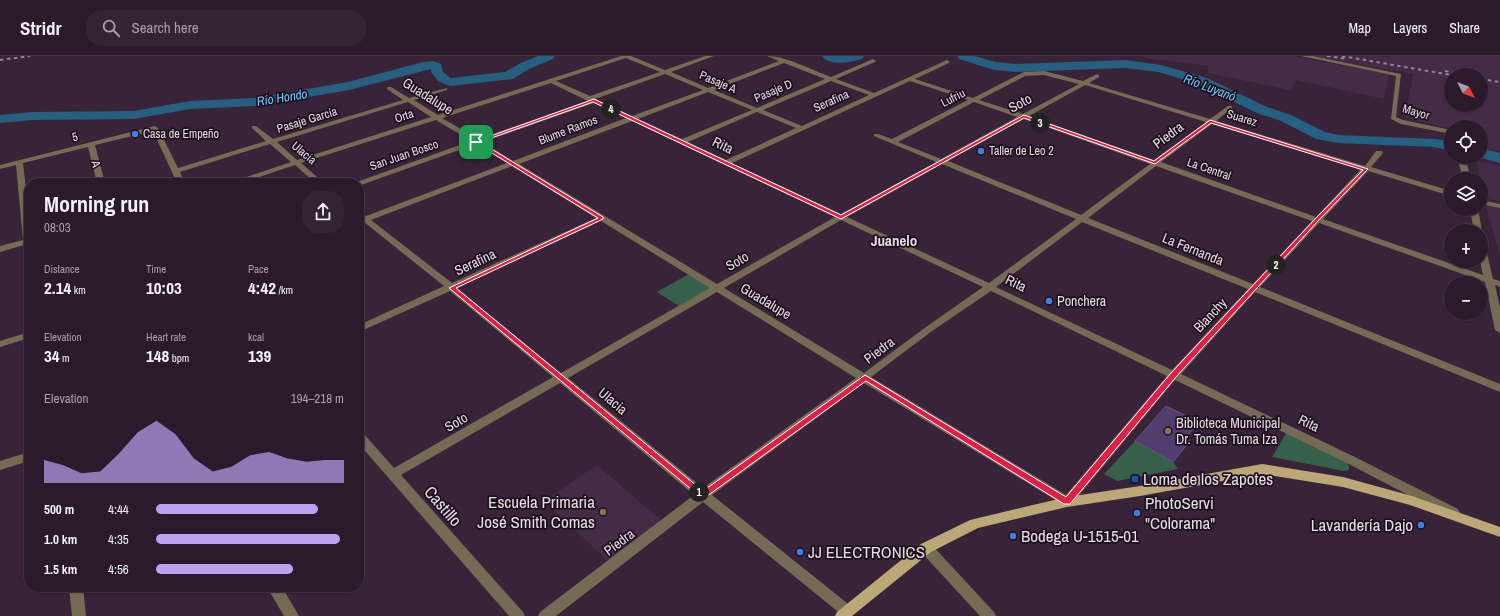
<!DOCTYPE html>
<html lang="en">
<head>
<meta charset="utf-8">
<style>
	:root { --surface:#2b1a2b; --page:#332333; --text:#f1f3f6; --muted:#a6a1a9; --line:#473847; --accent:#bca0f2 }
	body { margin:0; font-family:"Archivo Narrow",sans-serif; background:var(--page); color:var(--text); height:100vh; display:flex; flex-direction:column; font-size:15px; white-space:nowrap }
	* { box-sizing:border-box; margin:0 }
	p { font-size:13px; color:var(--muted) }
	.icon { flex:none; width:22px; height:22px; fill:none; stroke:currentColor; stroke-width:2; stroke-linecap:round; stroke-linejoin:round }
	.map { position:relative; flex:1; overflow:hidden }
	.details { position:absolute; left:24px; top:122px; width:340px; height:414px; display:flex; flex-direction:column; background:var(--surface); border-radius:16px; box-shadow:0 1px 3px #0004,0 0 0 1px var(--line) }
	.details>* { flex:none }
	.needle { width:26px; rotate:132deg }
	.controls { position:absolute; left:1444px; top:12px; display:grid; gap:8px }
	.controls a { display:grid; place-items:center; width:44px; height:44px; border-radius:50%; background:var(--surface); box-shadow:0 1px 3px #0004,0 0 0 1px var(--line); font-size:20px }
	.pin { position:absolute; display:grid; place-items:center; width:34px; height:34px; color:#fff; margin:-17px; border-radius:8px; box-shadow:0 2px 6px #0006 }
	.km { position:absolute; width:20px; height:20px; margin:-10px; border-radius:50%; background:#222; color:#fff; font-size:11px; line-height:20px; text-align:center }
	.round { display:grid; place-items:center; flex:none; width:42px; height:42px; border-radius:16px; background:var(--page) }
	.head { display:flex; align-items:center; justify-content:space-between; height:68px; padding:0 20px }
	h1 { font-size:22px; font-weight:700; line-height:30px }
	.figures { display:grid; grid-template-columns:repeat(3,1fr); gap:6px; height:68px; padding:4px 20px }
	.figures div { display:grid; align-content:center }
	.figures b { font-size:17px; font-weight:700 }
	.figures small { font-size:11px; font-weight:400 }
	.figures p { font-size:11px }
	.chart { height:112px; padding:8px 20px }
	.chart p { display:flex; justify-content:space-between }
	.chart svg { width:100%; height:72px; margin-top:4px; fill:var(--accent); opacity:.7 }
	ul { padding:0 20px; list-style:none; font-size:13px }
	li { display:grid; grid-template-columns:64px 48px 1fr; align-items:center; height:30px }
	li i { height:10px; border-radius:5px; background:var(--accent) }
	header { display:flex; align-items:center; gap:24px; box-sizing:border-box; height:56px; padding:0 20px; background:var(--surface); border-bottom:1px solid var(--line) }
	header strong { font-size:19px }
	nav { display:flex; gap:22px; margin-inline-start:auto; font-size:14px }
	.search { width:280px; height:36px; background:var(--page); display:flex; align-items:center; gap:10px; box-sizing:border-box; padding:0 14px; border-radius:16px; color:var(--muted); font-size:15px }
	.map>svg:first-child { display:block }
	.built { fill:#452b45; fill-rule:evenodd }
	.green { fill:#366049 }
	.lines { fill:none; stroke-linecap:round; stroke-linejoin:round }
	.river { fill:#256081; fill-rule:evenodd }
	.building { fill:#513e6f; stroke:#625876 }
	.minor { fill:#756a53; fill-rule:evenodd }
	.major { fill:#bca777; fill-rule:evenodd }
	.rail { stroke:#968496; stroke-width:2; stroke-dasharray:3.5 3.5; stroke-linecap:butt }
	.route { fill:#e11d48; stroke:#fff; fill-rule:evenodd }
	.shop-dot { fill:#3f7fe0; stroke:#1b111b; stroke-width:1.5 }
	.education-dot { fill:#8d6e63; stroke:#1b111b; stroke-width:1.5 }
	.transit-dot { fill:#1a4fb4; stroke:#1b111b; stroke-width:1.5 }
	.labels { text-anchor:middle; stroke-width:3.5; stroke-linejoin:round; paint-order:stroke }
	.far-street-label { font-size:12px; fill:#e9dae8; stroke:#1b111b }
	.far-poi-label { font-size:12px; fill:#e9dae8; stroke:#1b111b; text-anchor:start }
	.far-water-label { font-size:13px; font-style:italic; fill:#75cafe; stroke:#1b111b }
	.street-label { font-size:14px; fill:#e9dae8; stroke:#1b111b }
	.poi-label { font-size:14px; fill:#e9dae8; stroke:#1b111b; text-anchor:start }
	.neighbourhood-label { font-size:15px; font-weight:bold; fill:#e9dae8; stroke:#1b111b }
	.near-poi-label { font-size:17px; fill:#e9dae8; stroke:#1b111b; text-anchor:start }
	.near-street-label { font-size:17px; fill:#e9dae8; stroke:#1b111b }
</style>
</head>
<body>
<header>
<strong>Stridr</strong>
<div class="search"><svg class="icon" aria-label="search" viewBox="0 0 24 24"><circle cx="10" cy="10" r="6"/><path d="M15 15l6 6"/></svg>Search here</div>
<nav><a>Map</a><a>Layers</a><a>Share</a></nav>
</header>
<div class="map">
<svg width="1500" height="560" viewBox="0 0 1500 560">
	<rect width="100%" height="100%" fill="#392339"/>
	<g class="built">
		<polygon points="1143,0 1291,0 1389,18 1384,43 1296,24 1290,34 1207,17 1209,10 1144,2"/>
		<path d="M1312,0H1379L1389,1L1391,0H1500V95L1481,91V71H1451V73L1405,62L1413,18ZM1451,19H1481V49H1451Z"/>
		<polygon points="1477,105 1500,110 1500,145 1481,142 1481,123 1479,123"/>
		<polygon points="1486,149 1500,152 1500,200"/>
		<polygon points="597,409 663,466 609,506 544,445"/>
	</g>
	<g class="green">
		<polygon points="689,218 712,232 679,250 657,236"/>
		<polygon points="1287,376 1345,404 1349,410 1349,414 1344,415 1272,401"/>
		<polygon points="1135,385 1173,406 1178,413 1117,425 1104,418"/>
	</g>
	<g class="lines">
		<g class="river">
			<polygon points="538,0 555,0 553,3 529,13 513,23 450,30 438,25 431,16 431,13 349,34 255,50 190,53 134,63 32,64 0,67 0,59 32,56 134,55 190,45 255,42 348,26 423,6 433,5 441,8 443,16 451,22 505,16 521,7"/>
			<path d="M822,0H864L862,3C851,6 830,11 822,0Z"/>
			<polygon points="957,0 975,0 995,6 1016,8 1125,4 1161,9 1207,22 1267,51 1291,59 1325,76 1338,79 1434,83 1451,85 1451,95 1434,91 1338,87 1316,83 1281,65 1257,57 1197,28 1159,16 1125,12 1016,16 994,14 959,3"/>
			<polygon points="1481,92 1500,97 1500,107 1478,101 1481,101"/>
		</g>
	</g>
	<polygon class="building" points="1166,350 1199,366 1185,383 1190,385 1173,406 1135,385"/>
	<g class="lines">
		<g class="minor">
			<path d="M621,0H631L665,14L705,0H714L671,16L708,32L779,5L767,0C786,0 812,14 831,21L873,3L876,5L875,6L836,23L874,37L947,4L950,6L949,7L915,23L973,42L1024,16L1044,15L1083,25L1097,18L1099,19V21L1089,27L1210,63L1228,50H1232V52L1216,65L1365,110L1376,95H1382L1383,97L1371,111L1451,135V140L1368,115L1323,163L1483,219L1480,205L1481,184L1484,185L1493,223L1500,225V231L1495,229L1500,252V277L1495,274L1485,226L1319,167L1260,231L1500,328V336L1255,236L1181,318L1353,400L1458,453L1460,457L1458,461L1454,462L1450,461L1345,406L1175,324L1071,449L1067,451L864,327L712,439L852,551L854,555L852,559H842L703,446L556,560H538L540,556L694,439L560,327L401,419L523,556L525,560H509L359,388V376L363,377L394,412L553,321L450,235L359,276V269L444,230L364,166L359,167V156L366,160L507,107L476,88L361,129L354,127L471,85L436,64L301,107L324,127H315L295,109L241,127H229L291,106L270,88L180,116L185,127H177L153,75L95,89L105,127H97L88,91L23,107L29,160V200L25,197L24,189L0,196V190L23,184L16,109L0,113V109L155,70L158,72L178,112L266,85L252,72V70H256L273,83L403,44L387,33V31H391L409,42L447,32V34L414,44L438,59ZM626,2L660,16L590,40L556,25ZM784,7L825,23L757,52L714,34ZM665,18L703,34L632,60L595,43ZM1044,19L1079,28L1023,58L979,44L1025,20ZM831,25L869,39L802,70L763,54ZM910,25L968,44L892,83L878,78H874V80L936,106L841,158L732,107ZM551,27L588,45L478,83L442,62ZM1085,29L1206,66L1154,104L1029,60ZM708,36L752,54L682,83L638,63ZM408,46L431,61L297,104L277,86ZM974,46L1017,61L941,103L898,86ZM594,47L626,62L513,105L483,86ZM757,56L796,72L726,104L688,86ZM1024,63L1150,108L1081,159L948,105ZM632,65L835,161L717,228L519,108ZM1212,68L1361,113L1316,161L1161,106ZM942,108L1076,163L989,227L847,161ZM512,110L596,162L452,227L371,164ZM1156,110L1312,165L1253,228L1088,162ZM841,164L983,231L926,271L864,317L724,232ZM601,165L710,232L561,317L457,232ZM1082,166L1248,233L1172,314L996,231ZM991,235L1167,320L1066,439L871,321L932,275ZM717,236L856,322L703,432L568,322Z"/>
			<polygon points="1301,0 1313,0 1401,18 1396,61 1403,64 1451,74 1451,78 1401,68 1391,63 1396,20"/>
			<polygon points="1457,101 1465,101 1471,123 1463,123"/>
			<polygon points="1481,144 1500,148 1500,152 1481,148"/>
			<polygon points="1470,153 1478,153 1482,175 1481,177 1481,175 1474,175"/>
			<polygon points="29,276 29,282 0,291 0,285"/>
			<polygon points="29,396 29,405 0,414 0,405"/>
			<polygon points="926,487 931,488 994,556 996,560 980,560 921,496 919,492 921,488"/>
			<polygon points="69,531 83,531 86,560 72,560"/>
			<polygon points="267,531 282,531 299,560 284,560"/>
		</g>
		<polygon class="major" points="1262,408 1343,421 1412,440 1500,471 1500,481 1410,449 1343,431 1262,418 1140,440 1067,451 978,472 931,496 852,560 835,560 837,556 921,488 970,464 1067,441 1140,430"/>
		<g class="rail">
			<polyline points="1327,0 1347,3"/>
			<polyline points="1342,0 1451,19"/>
			<polyline points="0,4 30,0"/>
			<polyline points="1445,15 1467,19"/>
			<polyline points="1481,23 1500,26"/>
		</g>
	</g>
	<path class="route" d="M594,43L841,159L1024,59L1154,105L1210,64L1368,113L1318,165L1176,321L1070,448H1064L866,325L703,443L449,232L598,162L474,86ZM593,46L841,163L1024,62L1155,108L1211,67L1363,114L1315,163L1171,317L1066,441L865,319L703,435L456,232L603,163V161L480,86Z"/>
	<g class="shop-dot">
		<circle cx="135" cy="78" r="4"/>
		<circle cx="981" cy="95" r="4"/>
		<circle cx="1049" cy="245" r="4"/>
		<circle cx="1137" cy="457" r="4"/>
		<circle cx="1421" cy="469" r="4"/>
		<circle cx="1013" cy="480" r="4"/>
		<circle cx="800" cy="496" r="4"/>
	</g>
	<g class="education-dot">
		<circle cx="1168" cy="375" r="4"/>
		<circle cx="603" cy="456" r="4"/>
	</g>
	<rect class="transit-dot" x="1131" y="419" width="8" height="8" rx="2"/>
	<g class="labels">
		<g class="far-street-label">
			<text transform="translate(718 26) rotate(23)" y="4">Pasaje A</text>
			<text transform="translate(773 35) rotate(-23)" y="4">Pasaje D</text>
			<text transform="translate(953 42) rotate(-27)" y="4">Lufriu</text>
			<text transform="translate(831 45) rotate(-24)" y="4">Serafina</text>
			<text transform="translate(1416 56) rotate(16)" y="4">Mayor</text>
			<text transform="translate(404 60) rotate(-18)" y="4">Orta</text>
			<text transform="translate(1242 62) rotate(17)" y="4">Suarez</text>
			<text transform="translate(307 64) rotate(-17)" y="4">Pasaje García</text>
			<text transform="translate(568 74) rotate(-21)" y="4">Blume Ramos</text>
			<text transform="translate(75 81) rotate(-14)" y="4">5</text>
			<text transform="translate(304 97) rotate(40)" y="4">Ulacia</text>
			<text transform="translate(404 99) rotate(-19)" y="4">San Juan Bosco</text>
			<text transform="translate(96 108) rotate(76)" y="4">A</text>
			<text transform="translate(1209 113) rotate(19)" y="4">La Central</text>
		</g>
		<g class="far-poi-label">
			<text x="143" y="82">Casa de Empeño</text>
			<text x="989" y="99">Taller de Leo 2</text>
		</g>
		<g class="far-water-label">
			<text transform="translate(1210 31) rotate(21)" y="5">Río Luyanó</text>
			<text transform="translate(282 41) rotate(-9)" y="5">Río Hondo</text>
		</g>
		<g class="street-label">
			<text transform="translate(428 40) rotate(32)" y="5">Guadalupe</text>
			<text transform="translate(1020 47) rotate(-29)" y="5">Soto</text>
			<text transform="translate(1168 79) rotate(-37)" y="5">Piedra</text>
			<text transform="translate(723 89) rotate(26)" y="5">Rita</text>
			<text transform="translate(1193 193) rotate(22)" y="5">La Fernanda</text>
			<text transform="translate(737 205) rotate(-30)" y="5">Soto</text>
			<text transform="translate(475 206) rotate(-25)" y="5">Serafina</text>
			<text transform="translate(1016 227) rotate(26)" y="5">Rita</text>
			<text transform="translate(766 245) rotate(31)" y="5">Guadalupe</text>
			<text transform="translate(1210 259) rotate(-47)" y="5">Blanchy</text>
			<text transform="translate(879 294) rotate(-37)" y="5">Piedra</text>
			<text transform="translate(613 345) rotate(40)" y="5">Ulacia</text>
			<text transform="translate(456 366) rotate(-30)" y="5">Soto</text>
			<text transform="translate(1309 367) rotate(26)" y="5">Rita</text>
			<text transform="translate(619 486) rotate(-37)" y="5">Piedra</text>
		</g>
		<g class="poi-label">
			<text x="1057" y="250">Ponchera</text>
			<text x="1176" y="372">Biblioteca Municipal<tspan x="1176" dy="16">Dr. Tomás Tuma Iza</tspan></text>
		</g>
		<g class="neighbourhood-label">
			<text x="894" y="190">Juanelo</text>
		</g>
		<g class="near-poi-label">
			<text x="1143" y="429">Loma de los Zapotes</text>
			<text x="595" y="452" text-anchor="end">Escuela Primaria<tspan x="595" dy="20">José Smith Comas</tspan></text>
			<text x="1145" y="453">PhotoServi<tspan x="1145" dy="20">"Colorama"</tspan></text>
			<text x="1413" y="475" text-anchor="end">Lavandería Dajo</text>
			<text x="1021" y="486">Bodega U-1515-01</text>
			<text x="808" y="502">JJ ELECTRONICS</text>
		</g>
		<g class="near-street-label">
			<text transform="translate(443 450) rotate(49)" y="6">Castillo</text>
		</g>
	</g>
</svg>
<div class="controls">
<a><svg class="needle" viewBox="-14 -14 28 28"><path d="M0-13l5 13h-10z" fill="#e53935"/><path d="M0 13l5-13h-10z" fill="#a6a1a9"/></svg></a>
<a><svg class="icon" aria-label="locate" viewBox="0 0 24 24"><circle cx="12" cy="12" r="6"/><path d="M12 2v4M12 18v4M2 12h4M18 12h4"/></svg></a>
<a><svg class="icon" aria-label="layers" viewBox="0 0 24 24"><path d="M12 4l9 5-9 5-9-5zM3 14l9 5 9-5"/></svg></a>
<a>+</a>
<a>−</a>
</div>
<div class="pin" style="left:476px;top:86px;background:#1e9e55"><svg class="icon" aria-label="arrive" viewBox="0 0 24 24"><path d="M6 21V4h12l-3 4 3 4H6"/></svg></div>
<b class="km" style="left:699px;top:436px">1</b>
<b class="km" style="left:1276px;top:209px">2</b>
<b class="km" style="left:1040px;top:67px">3</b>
<b class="km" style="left:611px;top:53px">4</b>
<section class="details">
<div class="head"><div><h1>Morning run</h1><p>08:03</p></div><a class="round"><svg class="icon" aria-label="share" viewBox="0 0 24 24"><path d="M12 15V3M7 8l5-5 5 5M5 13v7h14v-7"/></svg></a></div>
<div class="figures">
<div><p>Distance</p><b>2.14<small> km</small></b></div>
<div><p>Time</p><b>10:03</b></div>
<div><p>Pace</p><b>4:42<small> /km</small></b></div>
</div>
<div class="figures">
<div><p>Elevation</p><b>34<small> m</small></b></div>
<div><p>Heart rate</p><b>148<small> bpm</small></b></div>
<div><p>kcal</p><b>139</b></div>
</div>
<div class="chart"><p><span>Elevation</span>194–218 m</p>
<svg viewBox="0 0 160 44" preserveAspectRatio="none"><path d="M0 44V30L10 33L20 38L30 37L40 26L50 13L60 6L70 14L80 29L90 37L100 34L110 27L120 25L130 29L140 31L150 30L160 30V44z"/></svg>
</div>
<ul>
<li><b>500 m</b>4:44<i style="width:86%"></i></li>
<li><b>1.0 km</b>4:35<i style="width:98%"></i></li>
<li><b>1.5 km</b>4:56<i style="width:73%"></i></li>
</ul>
</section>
</div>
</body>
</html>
